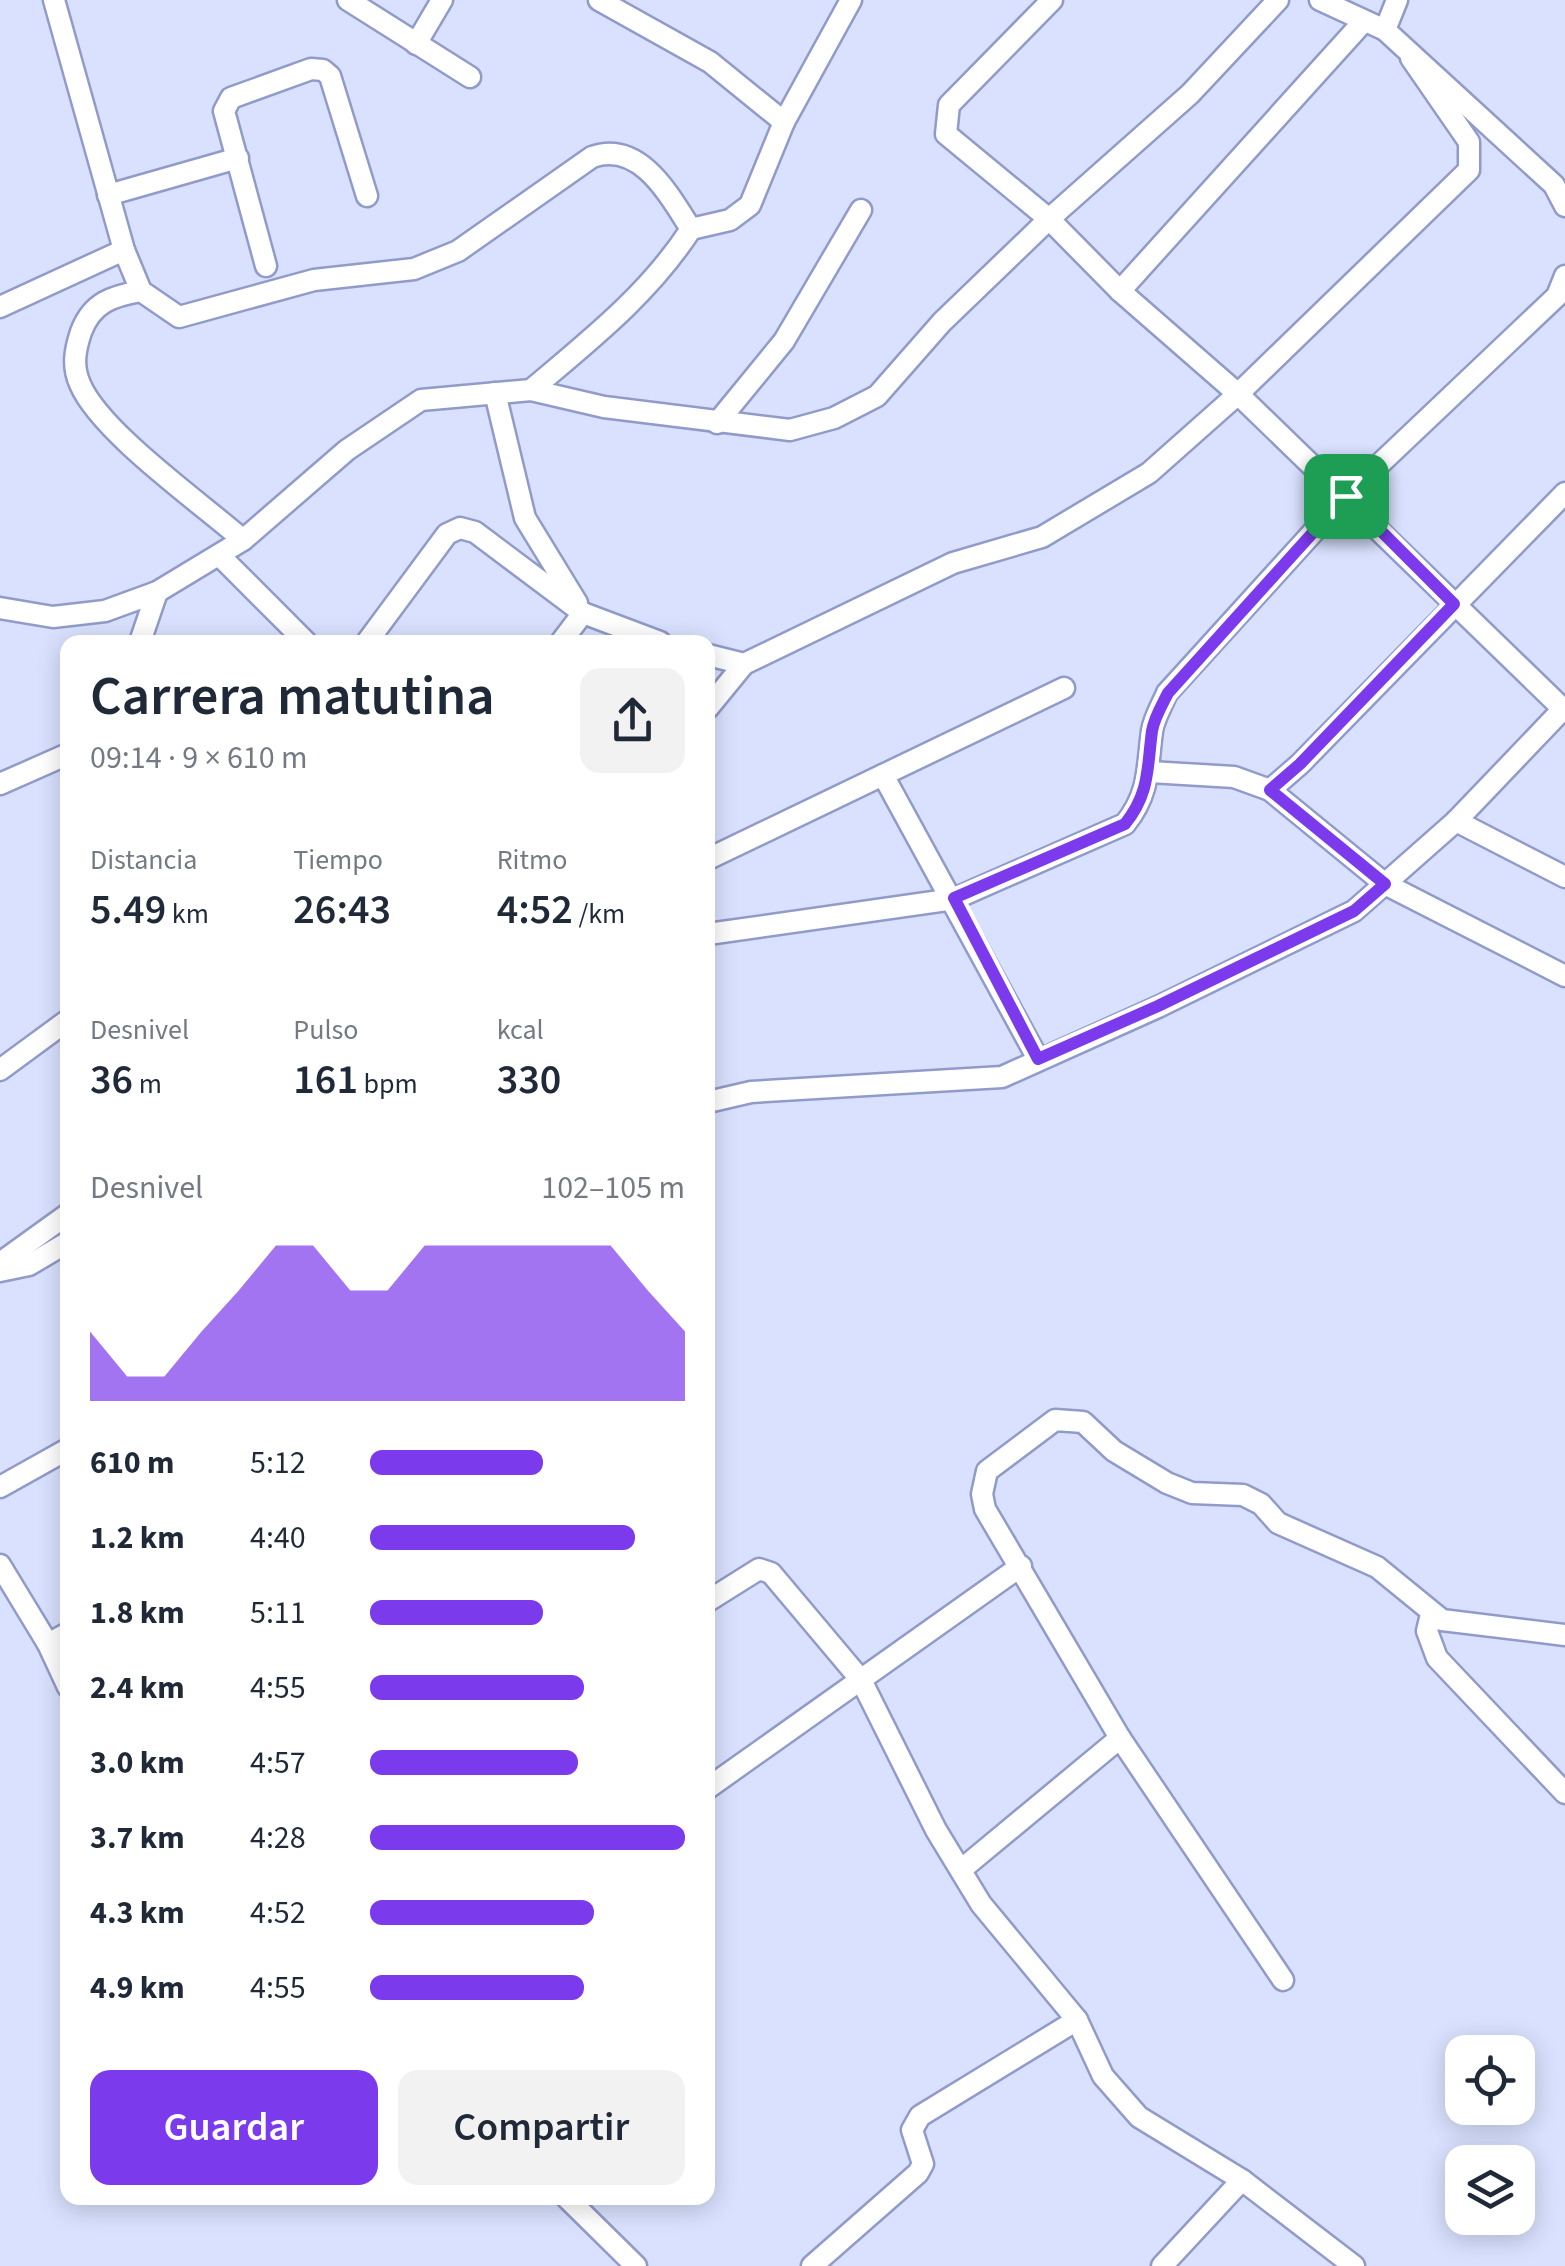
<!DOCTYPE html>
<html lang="es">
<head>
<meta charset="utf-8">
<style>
	:root { --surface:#fff; --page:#f2f2f3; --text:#1f2937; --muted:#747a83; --accent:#7c3aed }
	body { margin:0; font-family:"Source Sans 3",sans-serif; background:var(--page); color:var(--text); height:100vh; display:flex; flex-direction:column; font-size:38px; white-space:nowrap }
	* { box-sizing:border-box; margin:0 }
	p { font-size:32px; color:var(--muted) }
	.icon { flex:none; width:55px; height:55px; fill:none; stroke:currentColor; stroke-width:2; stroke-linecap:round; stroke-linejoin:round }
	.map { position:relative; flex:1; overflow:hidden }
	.panel { position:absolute; left:60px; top:635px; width:655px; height:1570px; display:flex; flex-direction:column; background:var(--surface); border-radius:20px; box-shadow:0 5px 25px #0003 }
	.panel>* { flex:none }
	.tools { position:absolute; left:1445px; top:2035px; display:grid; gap:20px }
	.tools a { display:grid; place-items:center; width:90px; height:90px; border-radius:20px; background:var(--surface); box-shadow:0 5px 25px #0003; font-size:50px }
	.pin { position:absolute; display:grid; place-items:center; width:85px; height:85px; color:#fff; margin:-42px; border-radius:20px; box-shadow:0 5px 15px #0006 }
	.round { display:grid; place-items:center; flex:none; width:105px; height:105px; border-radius:20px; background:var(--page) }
	.overview { display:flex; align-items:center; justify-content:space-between; height:170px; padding:0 30px }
	h1 { font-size:55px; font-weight:600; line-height:75px }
	.stats { display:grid; grid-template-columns:repeat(3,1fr); gap:15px; height:170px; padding:10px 30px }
	.stats div { display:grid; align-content:center }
	.stats b { font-size:42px; font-weight:600 }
	.stats small { font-size:28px; font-weight:400 }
	.stats p { font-size:28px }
	.chart { height:280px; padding:20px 30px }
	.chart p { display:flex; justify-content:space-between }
	.chart svg { width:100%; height:180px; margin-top:10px; fill:var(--accent); opacity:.7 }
	.action { display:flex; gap:20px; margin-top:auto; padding:20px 30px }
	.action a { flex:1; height:115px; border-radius:20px; background:var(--accent); color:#fff; font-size:40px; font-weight:600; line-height:115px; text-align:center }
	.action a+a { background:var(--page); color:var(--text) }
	ul { padding:0 30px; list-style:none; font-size:32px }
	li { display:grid; grid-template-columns:160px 120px 1fr; align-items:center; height:75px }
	li i { height:25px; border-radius:12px; background:var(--accent) }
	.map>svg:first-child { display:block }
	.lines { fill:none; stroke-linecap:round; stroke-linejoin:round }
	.minor-casing { stroke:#919bc9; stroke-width:25 }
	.minor { stroke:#fff; stroke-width:20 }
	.route-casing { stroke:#fff; stroke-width:20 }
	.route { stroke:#7c3aed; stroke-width:12 }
</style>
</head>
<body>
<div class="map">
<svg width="1565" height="2266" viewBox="0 0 1565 2266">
	<rect width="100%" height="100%" fill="#d9e1fe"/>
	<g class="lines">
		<g class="minor-casing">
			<g id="minor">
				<path d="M54,0L124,250L141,291L179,317L314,280L414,269L458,251L592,157C640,140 669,195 691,229"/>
				<polyline points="348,0 470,77"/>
				<polyline points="599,0 710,62 784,122 851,0"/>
				<polyline points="1052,0 949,105 946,134 1049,219 1120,291 1238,394 1563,709"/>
				<polyline points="1320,0 1385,30 1554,185 1565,206"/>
				<polyline points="1385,30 1397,0"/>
				<polyline points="416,44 442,0"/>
				<polyline points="108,195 238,158"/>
				<polyline points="266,266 224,111 231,98 311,69 323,70 330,76 367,196"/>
				<path d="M141,291C113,296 92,302 81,332C75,350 72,366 80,384C100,432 201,503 243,540"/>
				<polyline points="1120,291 1364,21"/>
				<polyline points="0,307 124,250"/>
				<path d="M531,390C590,340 649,294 691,229L730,220L750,205L784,122"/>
				<polyline points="495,393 525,518 577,603"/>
				<polyline points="717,423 784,341 861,210"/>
				<polyline points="1565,493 1300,764 1270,790 1385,884 1565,976"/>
				<polyline points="219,555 306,642"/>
				<polyline points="0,608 53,617 105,611 157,592 243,540 347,450 421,400 531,390 604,407 790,430 834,418 877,396 942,322 1049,219 1190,94 1278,0"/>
				<polyline points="140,642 157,592"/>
				<polyline points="367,642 447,534 460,528 475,532 583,613 660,642"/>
				<polyline points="561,642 583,613"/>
				<polyline points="708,655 744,664 953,563 1042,537 1149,473 1238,394 1469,170 1469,142 1411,58"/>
				<polyline points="708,708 744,664"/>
				<polyline points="1150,772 1234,777 1270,790"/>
				<polyline points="883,775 1038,1059"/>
				<polyline points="0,784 68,754"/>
				<polyline points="1456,821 1565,877"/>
				<polyline points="708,859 1064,688"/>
				<path d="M708,934L954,899L1125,824C1150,793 1147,768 1152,731C1154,718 1162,705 1167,693L1346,496L1557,296L1565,276"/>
				<polyline points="0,1070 68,1020"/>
				<polyline points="708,1102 751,1092 1002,1077 1158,1007 1354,911 1456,821 1565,707"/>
				<polyline points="0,1263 68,1214"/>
				<polyline points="0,1271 29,1265 68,1242"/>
				<polyline points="0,1487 68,1449"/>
				<polyline points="0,1565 48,1644 68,1687"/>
				<polyline points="708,1601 759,1569 771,1573 861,1680 936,1830 981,1904 1077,2020 1103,2076 1139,2117 1242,2180 1354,2266"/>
				<polyline points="1431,1614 1427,1631 1437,1658 1565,1793"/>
				<polyline points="48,1644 68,1633"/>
				<polyline points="708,1788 1021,1566"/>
				<polyline points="962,1869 1120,1738"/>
				<polyline points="1283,1980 1120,1738 985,1509 982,1494 987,1471 1055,1420 1083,1422 1114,1451 1167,1483 1192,1493 1243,1495 1261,1504 1278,1523 1377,1567 1442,1620 1565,1635"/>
				<polyline points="567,2198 636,2266"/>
				<polyline points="812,2266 918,2173 923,2164 912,2130 920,2116 1077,2020"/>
				<polyline points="1162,2266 1242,2180"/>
			</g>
		</g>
		<use href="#minor" class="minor"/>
	</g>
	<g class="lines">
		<g class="route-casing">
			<path id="route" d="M1346,496L1454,604L1300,764L1270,790L1385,884L1354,911L1158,1006L1038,1059L954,898L1125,824C1150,793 1147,768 1152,731C1154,718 1162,705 1168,693Z"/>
		</g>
		<use href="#route" class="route"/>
	</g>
</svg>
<div class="tools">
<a><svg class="icon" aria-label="locate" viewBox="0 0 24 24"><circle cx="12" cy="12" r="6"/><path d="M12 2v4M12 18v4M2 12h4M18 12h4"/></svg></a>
<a><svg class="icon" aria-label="layers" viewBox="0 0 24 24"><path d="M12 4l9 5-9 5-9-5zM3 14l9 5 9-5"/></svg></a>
</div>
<div class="pin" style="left:1346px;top:496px;background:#1e9e55"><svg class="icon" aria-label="arrive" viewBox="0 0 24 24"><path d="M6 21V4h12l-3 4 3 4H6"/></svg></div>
<section class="panel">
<div class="overview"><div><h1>Carrera matutina</h1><p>09:14 · 9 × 610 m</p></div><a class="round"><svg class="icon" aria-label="share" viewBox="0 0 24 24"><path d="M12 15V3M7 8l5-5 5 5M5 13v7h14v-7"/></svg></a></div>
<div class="stats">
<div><p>Distancia</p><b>5.49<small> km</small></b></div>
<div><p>Tiempo</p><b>26:43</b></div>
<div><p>Ritmo</p><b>4:52<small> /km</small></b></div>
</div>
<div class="stats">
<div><p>Desnivel</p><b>36<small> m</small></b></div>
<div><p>Pulso</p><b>161<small> bpm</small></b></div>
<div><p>kcal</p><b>330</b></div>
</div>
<div class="chart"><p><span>Desnivel</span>102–105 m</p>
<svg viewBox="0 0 160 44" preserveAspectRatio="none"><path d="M0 44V27L10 38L20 38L30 27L40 17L50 6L60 6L70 17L80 17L90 6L100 6L110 6L120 6L130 6L140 6L150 17L160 27V44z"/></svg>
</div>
<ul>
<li><b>610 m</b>5:12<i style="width:55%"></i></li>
<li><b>1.2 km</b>4:40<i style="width:84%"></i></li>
<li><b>1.8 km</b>5:11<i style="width:55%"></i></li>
<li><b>2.4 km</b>4:55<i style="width:68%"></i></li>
<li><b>3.0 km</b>4:57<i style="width:66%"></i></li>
<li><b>3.7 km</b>4:28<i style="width:100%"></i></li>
<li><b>4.3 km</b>4:52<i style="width:71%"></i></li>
<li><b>4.9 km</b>4:55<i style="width:68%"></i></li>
</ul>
<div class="action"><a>Guardar</a><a>Compartir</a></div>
</section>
</div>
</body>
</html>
